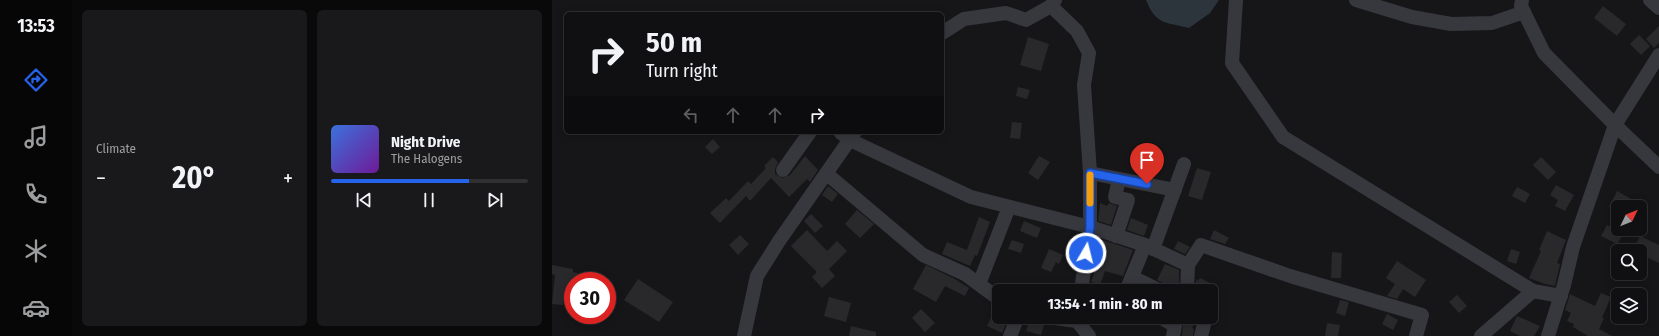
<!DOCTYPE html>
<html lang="en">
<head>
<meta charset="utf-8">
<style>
	:root { --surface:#101012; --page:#19191b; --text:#f1f3f6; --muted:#9c9d9f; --line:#303032; --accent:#2563eb }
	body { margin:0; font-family:"Fira Sans Condensed",sans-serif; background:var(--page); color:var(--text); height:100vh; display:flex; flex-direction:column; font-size:15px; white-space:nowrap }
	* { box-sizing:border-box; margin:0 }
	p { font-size:13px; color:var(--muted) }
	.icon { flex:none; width:22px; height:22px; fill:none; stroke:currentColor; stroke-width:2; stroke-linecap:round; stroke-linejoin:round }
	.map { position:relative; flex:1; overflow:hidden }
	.panel { display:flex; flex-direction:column; gap:10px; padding:10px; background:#09090a; width:480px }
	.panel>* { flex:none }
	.banner { position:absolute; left:12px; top:12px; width:380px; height:122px; border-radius:6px; box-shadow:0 2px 10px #0003,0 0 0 1px var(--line); background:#101012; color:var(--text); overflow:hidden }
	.needle { width:26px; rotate:47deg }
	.buttons { position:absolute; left:1059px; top:200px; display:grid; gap:8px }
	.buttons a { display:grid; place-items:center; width:36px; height:36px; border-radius:6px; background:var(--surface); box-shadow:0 2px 10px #0003,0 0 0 1px var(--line); font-size:20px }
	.speed { position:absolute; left:12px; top:272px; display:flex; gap:8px; font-size:20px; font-weight:700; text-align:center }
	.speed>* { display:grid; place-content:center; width:52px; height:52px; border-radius:50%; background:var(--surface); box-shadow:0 2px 10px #0003,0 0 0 1px var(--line); line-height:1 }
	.speed .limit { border:6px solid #d22; background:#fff; color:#111 }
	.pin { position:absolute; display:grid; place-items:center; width:34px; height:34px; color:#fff; margin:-41px -17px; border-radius:50% 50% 50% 0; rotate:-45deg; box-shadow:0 0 4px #0007 }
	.pin .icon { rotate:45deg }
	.me { position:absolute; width:44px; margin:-22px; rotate:8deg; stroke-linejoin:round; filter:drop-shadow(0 0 3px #0008) }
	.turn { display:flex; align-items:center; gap:14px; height:84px; padding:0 16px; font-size:18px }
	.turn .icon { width:52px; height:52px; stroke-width:2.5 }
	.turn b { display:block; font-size:28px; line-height:34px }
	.lanes { display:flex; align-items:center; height:38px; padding:0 16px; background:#0003; justify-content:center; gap:20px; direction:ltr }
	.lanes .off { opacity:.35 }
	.big { font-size:30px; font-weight:700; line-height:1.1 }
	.panel .tile { flex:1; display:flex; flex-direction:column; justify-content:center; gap:6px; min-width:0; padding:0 14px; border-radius:6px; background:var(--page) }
	.song { display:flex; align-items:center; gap:12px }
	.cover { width:48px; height:48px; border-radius:6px; background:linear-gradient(135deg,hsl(220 70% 55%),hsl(280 70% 35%)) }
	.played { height:4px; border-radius:2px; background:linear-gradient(90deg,var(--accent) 70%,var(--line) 70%) }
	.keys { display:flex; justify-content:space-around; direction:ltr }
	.heat { display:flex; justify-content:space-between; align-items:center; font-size:22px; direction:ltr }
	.panel .tiles { flex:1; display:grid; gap:10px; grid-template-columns:repeat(2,1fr) }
	.trip { position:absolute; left:440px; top:284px; width:226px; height:40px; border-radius:6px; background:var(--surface); box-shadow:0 2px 10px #0003,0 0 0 1px var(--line); font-weight:700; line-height:40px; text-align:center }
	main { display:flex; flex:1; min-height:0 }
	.tabs { display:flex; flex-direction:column; width:72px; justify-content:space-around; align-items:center; background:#060607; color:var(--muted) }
	.tabs .icon { width:28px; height:28px }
	.tabs .on { color:var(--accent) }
	.tabs b { font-size:18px; color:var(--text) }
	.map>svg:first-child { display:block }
	.water { fill:#2c353c }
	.building { fill:#29292c }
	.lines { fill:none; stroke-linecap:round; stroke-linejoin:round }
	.street { stroke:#37383d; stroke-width:14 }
	.route-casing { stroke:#184099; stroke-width:10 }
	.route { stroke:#2563eb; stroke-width:7 }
	.slow { stroke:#f59e0b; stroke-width:7 }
</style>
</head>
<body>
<main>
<nav class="tabs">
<b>13:53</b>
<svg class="icon on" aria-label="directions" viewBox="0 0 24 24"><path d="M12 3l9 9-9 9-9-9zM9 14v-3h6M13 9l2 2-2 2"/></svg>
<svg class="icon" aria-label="music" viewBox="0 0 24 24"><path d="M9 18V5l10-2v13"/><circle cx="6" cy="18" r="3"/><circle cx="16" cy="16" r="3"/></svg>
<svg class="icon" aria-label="phone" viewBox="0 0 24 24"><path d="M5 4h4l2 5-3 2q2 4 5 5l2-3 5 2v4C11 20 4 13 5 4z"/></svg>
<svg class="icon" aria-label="climate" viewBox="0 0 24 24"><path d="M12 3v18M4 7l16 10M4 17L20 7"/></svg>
<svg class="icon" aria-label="car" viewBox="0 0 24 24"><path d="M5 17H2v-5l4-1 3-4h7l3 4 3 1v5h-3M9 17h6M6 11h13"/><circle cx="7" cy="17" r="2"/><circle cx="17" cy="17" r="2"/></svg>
</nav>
<section class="panel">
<div class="tiles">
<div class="tile"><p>Climate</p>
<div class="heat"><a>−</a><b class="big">20°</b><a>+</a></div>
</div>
<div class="tile">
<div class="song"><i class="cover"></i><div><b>Night Drive</b><p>The Halogens</p></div></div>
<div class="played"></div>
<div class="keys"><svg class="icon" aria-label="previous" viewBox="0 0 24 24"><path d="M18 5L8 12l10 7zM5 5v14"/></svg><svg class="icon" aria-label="pause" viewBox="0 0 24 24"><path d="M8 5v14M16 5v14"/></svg><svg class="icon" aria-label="next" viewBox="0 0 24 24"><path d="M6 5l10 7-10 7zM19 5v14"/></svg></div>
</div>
</div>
</section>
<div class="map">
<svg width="1107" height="336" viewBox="0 0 1107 336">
	<rect width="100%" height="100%" fill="#161618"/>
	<path class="water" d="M594,0H667L658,13L637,28C613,22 604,25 594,0Z"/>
	<g class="building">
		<polygon points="1051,6 1074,24 1065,36 1042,18"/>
		<polygon points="1107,26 1107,43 1102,48 1094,39"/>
		<polygon points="1087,35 1098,46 1089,55 1078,44"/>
		<polygon points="476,37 497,44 489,71 468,65"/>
		<polygon points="466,87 478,90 475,99 464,96"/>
		<polygon points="460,122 470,123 468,139 458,138"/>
		<polygon points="161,139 168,147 160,154 153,147"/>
		<polygon points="253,156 266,170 258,182 255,179 237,197 219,178 198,201 194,196 168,223 158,213 174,198 177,201 196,181 199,184 214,168 212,166 221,157 226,162 223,169 223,174 231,178 238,175"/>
		<polygon points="487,156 498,162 486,180 476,173"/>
		<polygon points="989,157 1004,172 996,180 981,165"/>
		<polygon points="645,168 659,172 650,200 636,196"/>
		<polygon points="1004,185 1022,195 1013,211 1003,206 1006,200 998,195"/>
		<polygon points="276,186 286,194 280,202 270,195"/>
		<polygon points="965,187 978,194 973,203 960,196"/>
		<polygon points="1065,191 1081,200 1077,207 1057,207"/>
		<polygon points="548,203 555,206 557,203 565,206 559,225 546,221"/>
		<polygon points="305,210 322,224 308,238 293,224"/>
		<polygon points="259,214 271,226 263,233 252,221"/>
		<polygon points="1066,214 1066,229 1075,229 1065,244 1049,236 1055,225 1059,227"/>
		<polygon points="427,217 438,222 425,256 423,255 418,266 390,254 395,242 415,250"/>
		<polygon points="579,218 596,225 592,236 575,230"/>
		<polygon points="472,221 489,228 485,238 468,231"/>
		<polygon points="255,230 275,251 285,241 295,251 277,269 283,276 270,288 260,277 265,272 239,246"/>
		<polygon points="662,230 677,238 673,244 658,239"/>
		<polygon points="995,231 1014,240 1005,263 1008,264 1003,286 993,284 977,278 989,251 987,250"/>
		<polygon points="188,235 197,244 186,255 177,245"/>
		<polygon points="1088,236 1107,245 1107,263 1088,254 1088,251 1081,250"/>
		<polygon points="545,238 581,250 571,276 553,271 548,285 539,282 545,266 541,265"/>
		<polygon points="460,240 472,244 469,253 456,249"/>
		<polygon points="626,241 638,247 633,254 622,249"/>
		<polygon points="497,249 511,255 507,264 504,262 499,272 489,268"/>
		<polygon points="959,249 968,252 964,264 955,261"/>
		<polygon points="780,252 790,253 789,278 779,278"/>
		<polygon points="845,261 874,280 863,297 851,289 845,299 835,296 843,284 834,278"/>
		<polygon points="613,264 627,270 627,285 623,291 617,291 616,286 605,280"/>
		<polygon points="0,265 21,269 21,272 44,278 44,281 21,281 21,292 13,290 11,305 0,304 3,275 0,274"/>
		<polygon points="374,265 401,278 417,288 413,296 393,286 384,302 361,289"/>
		<polygon points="648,278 662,285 658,291 647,291 644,289 644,279 646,281"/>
		<polygon points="86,279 121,302 107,322 72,300"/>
		<polygon points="1049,293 1059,297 1050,318 1052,318 1047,329 1060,336 1036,336 1021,327 1022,324 1015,321 1019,313 1013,310 1018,294 1043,306"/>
		<polygon points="905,295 915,306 907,313 897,302"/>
		<polygon points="277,297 299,303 294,322 272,316"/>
		<polygon points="788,300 797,302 793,316 784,313"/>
		<polygon points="444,307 447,307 447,317 457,317 450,333 435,326"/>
		<polygon points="369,309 383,323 373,332 360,318"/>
		<polygon points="835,314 846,320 841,330 830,324"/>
		<polygon points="965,316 988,326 982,336 968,336 958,331"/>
		<polygon points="634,317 645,317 640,328 642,329 641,336 630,336 631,323"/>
		<polygon points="478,319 492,325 489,335 474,331"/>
		<polygon points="775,323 788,325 786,336 773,336"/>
		<polygon points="299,326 324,332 324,336 297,336"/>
	</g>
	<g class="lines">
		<g class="street">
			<polyline points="684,0 680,63 731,137 981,291"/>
			<polyline points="804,0 860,17 899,24 940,23 972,12"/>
			<polyline points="970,0 969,6 992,53 1063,125 1107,167"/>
			<polyline points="1098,0 1107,8"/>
			<polyline points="499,6 525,31 537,53 532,85 538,173 538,227 529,291"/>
			<polyline points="390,33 412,19 454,13 474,20 499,6 503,0"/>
			<polyline points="288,132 298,140 419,197 538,227 593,245 636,265 649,245 738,276 870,315 864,336"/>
			<polyline points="231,170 258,132"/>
			<polyline points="538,173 623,190"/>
			<polyline points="275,174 371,255 413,274 447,299"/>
			<polyline points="564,236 576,200 563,197 567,179"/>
			<polyline points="601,249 632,164"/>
			<polyline points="580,277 609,291"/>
			<polyline points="427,284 457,207"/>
			<polyline points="574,291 593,245"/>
			<polyline points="635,291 636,265"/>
			<polyline points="495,317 525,321"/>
			<polyline points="526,317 525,321 537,336"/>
			<polyline points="608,317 623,326 621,336"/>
			<polyline points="192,336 205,276 227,241 303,132"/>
			<polyline points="458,336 466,317"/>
			<polyline points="649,336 654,317"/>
			<polyline points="929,336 981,291 1009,296"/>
			<polyline points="996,336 1012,285 1021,247 1063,125 1107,55"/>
		</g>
	</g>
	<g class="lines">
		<defs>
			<polyline id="route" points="534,253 538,227 538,173 595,184"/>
		</defs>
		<use href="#route" class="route-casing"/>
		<use href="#route" class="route"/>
		<polyline class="slow" points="538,175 538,203"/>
	</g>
</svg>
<div class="buttons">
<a><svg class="needle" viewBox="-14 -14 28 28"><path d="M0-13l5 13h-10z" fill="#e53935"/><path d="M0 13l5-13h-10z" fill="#9c9d9f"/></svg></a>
<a><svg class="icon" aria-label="search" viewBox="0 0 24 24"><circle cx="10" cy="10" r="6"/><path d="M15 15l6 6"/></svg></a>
<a><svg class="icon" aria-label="layers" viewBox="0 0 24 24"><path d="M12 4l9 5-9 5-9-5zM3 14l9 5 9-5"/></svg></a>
</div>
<div class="speed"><div class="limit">30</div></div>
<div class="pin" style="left:595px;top:184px;background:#d93025"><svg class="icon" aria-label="arrive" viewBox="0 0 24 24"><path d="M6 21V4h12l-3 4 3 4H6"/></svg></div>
<svg class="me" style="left:534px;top:253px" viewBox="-20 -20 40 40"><circle r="17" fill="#2563eb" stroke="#fff" stroke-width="3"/><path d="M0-11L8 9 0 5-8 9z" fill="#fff"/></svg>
<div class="trip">13:54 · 1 min · 80 m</div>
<div class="banner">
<div class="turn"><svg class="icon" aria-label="right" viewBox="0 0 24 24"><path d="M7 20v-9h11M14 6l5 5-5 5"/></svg><div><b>50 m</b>Turn right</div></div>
<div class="lanes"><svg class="icon off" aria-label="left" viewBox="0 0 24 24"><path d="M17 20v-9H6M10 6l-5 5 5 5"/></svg><svg class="icon off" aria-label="ahead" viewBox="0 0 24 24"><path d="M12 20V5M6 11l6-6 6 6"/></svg><svg class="icon off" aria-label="ahead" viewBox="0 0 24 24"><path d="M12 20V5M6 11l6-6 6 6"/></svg><svg class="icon" aria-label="right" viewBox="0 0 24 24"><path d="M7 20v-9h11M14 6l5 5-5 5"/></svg></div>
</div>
</div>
</main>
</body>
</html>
